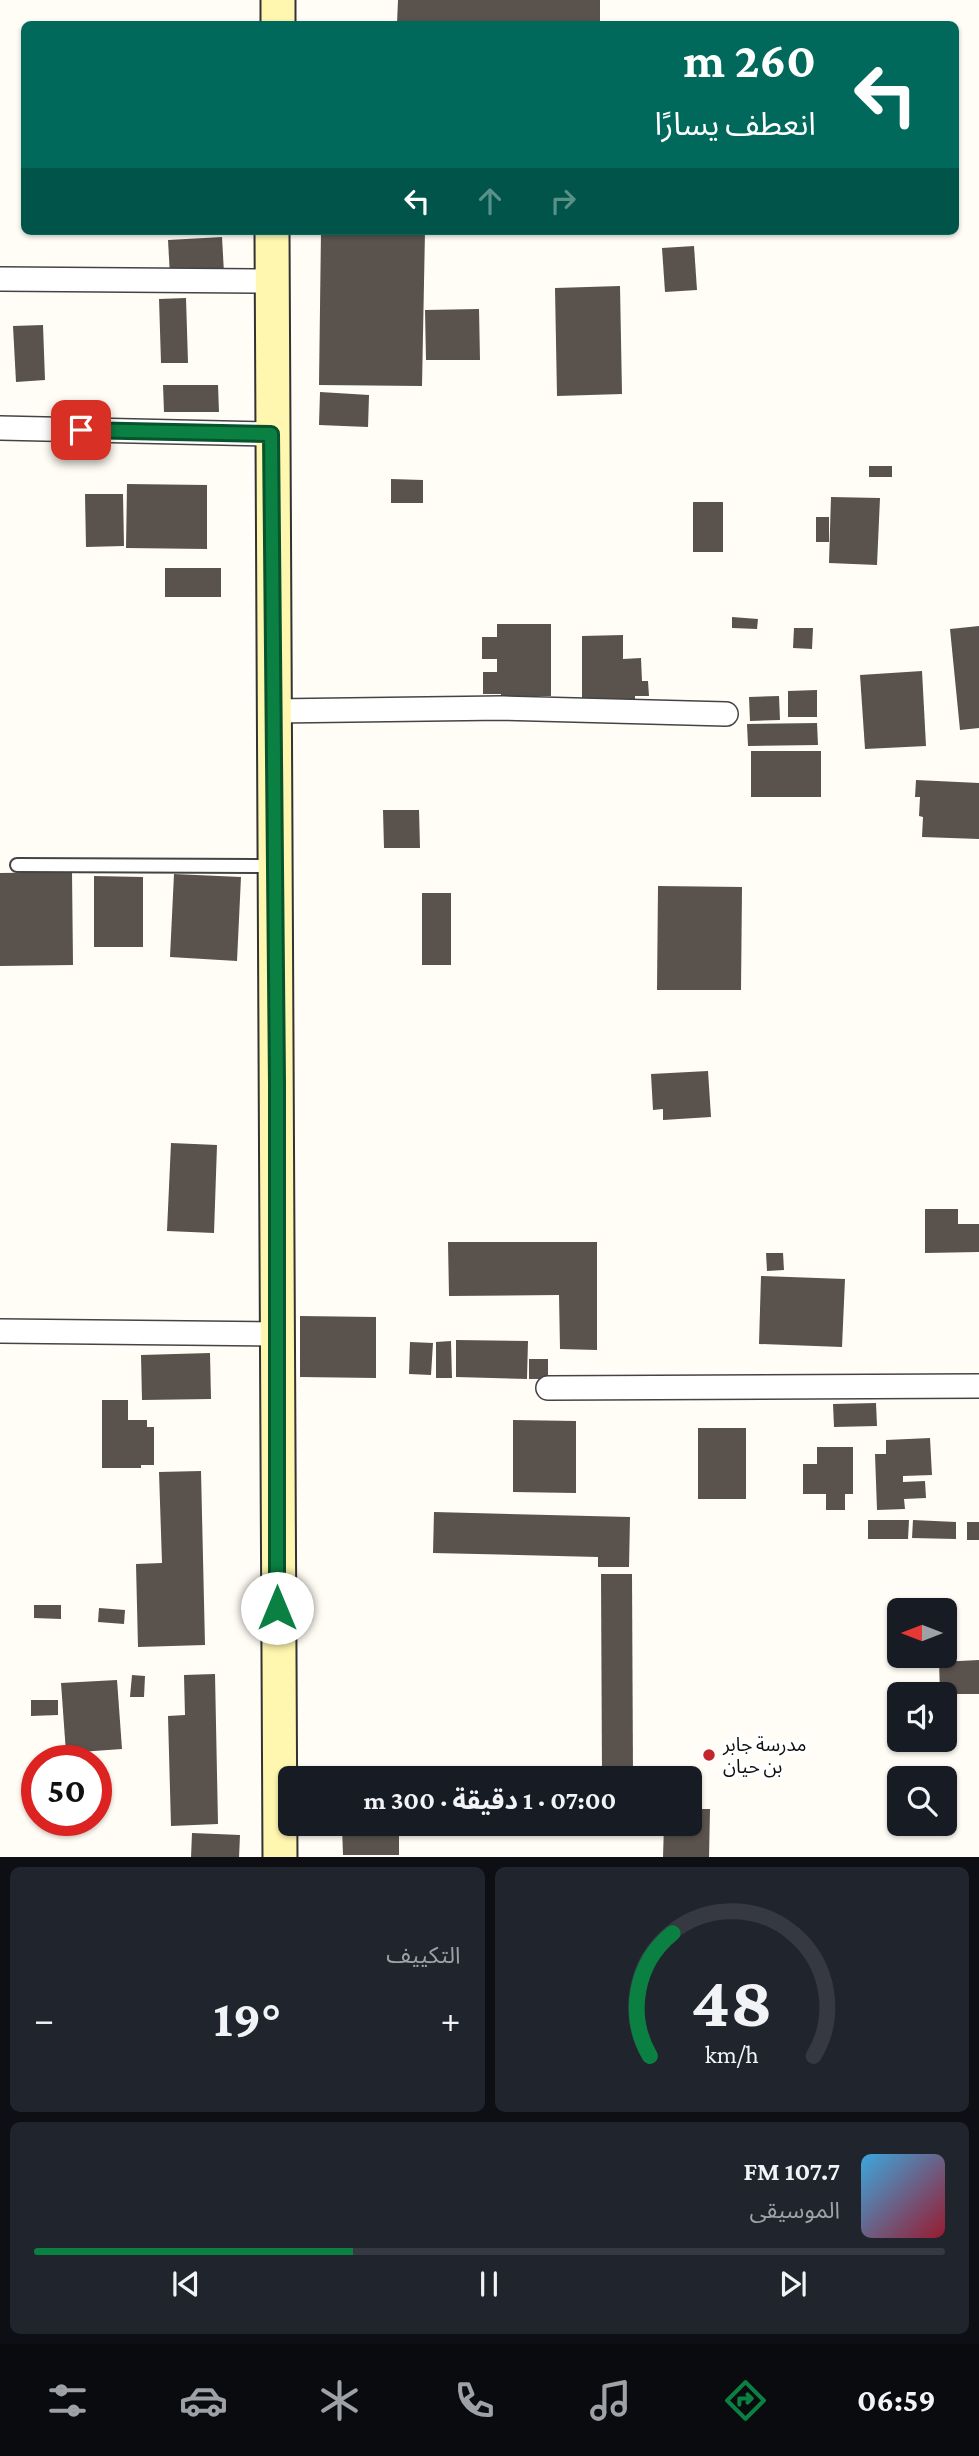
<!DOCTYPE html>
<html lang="ar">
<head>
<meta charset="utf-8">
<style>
	:root { --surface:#171b24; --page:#20242c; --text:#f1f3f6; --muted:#9ea1a6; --line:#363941; --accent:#0b8043 }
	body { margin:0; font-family:"Crimson Pro","Noto Sans Arabic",serif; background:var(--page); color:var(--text); direction:rtl; height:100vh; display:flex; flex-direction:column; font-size:26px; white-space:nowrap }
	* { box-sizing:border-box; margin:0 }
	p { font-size:23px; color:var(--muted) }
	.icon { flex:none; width:38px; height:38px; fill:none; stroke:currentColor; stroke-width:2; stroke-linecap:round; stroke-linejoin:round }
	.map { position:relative; height:1857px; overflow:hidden; direction:ltr }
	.drawer { display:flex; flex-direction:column; gap:10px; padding:10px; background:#0d0f14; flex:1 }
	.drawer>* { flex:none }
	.banner { position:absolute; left:21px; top:21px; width:938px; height:214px; border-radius:10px; box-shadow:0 2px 5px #0004; direction:rtl; background:#00695c; color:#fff; overflow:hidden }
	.needle { width:46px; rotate:270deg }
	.controls { position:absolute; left:887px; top:1598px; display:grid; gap:14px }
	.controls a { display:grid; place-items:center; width:70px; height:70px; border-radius:10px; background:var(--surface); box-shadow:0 2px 5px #0004; font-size:35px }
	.speed { position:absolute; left:21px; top:1745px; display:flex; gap:14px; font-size:35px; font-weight:700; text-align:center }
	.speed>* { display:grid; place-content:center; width:91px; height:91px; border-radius:50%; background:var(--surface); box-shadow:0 2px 5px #0004; line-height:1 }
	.speed .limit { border:10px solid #d22; background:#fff; color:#111 }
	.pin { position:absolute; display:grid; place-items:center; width:60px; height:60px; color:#fff; margin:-30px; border-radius:14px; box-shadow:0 4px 10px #0006 }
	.me { position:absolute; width:77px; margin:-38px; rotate:0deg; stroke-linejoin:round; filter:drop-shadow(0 0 5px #0008) }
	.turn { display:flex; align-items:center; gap:24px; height:147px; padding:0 28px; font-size:32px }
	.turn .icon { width:91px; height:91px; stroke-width:2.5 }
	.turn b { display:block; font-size:49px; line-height:60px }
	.lanes { display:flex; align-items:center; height:66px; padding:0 28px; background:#0003; justify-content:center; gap:35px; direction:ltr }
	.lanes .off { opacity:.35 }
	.big { font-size:52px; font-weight:700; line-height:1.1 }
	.drawer .card { flex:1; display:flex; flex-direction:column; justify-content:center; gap:10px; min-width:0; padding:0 24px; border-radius:10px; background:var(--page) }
	.drawer .dial { align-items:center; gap:0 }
	.dial svg { height:182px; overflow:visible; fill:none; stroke:var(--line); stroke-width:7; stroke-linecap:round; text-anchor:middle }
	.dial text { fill:var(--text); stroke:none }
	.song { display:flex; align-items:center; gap:21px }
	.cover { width:84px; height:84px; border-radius:10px; background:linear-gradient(135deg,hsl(200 70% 55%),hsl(350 70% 35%)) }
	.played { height:7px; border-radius:4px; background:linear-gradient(90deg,var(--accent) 35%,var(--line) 35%) }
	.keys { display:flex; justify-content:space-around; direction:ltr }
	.heat { display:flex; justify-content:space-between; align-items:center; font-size:38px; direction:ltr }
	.drawer .tiles { flex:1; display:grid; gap:10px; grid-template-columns:1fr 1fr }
	.card:last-child { grid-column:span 2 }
	.trip { position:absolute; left:278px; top:1766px; width:424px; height:70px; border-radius:10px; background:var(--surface); box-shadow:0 2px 5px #0004; font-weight:700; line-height:70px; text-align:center; direction:rtl }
	.tab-bar { display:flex; height:112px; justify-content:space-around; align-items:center; background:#090b0e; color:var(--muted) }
	.tab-bar .icon { width:49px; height:49px }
	.tab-bar .on { color:var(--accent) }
	.tab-bar b { font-size:32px; color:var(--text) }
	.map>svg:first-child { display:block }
	.building { fill:#5a524d }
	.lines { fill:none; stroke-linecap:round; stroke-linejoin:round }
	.service-casing { stroke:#444; stroke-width:16 }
	.minor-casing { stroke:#444; stroke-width:26 }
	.secondary-casing { stroke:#333; stroke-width:37 }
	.service { stroke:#fff; stroke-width:12 }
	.minor { stroke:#fff; stroke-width:23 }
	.secondary { stroke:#fff6b0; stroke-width:33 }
	.route-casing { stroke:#07532c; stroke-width:18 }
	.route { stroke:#0b8043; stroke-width:12 }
	.poi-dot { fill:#c4262e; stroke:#fff; stroke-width:2.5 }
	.labels { text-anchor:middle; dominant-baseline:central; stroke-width:7; stroke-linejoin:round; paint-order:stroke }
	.poi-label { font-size:19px; fill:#111; stroke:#fff; text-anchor:start }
</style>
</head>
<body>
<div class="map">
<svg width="979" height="1858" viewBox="0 0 979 1858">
	<rect width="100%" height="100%" fill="#fffdf5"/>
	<g class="building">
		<polygon points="398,0 600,0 600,24 397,24"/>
		<polygon points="321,231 425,231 422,386 319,385"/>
		<polygon points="222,237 224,273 170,276 168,240"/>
		<polygon points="694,246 697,290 665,292 662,248"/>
		<polygon points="620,286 622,394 557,396 555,288"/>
		<polygon points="186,298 188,363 161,363 159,299"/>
		<polygon points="479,309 480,360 426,360 425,310"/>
		<polygon points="43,325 45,380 16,382 13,326"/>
		<polygon points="163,385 218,385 219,412 164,412"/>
		<polygon points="320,392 369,395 368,427 319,425"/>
		<rect x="869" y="466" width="23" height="11"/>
		<polygon points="391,479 423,480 423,503 391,503"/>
		<polygon points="127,484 207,485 207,549 126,548"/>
		<polygon points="85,494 123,494 124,546 86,547"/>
		<polygon points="831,497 880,498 877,565 829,563"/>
		<rect x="693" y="502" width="30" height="50"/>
		<rect x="816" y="517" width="13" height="25"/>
		<rect x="165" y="568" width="56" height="29"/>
		<polygon points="732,617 758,619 757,629 732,628"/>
		<polygon points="497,624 551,624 551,696 532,696 532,702 501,702 501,694 483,694 483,672 497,672 497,659 482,659 482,637 497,637"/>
		<polygon points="979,626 979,728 960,730 950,629"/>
		<polygon points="794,628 813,628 812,649 793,648"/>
		<polygon points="623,635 623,659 641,658 642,681 648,681 649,696 635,696 635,701 603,702 603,698 582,698 582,636"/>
		<polygon points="922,671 926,746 865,749 860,675"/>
		<polygon points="817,690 817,717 788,717 788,691"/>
		<polygon points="779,696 780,720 750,721 749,697"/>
		<polygon points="817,723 818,745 748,746 747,724"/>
		<rect x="751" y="751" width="70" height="46"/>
		<polygon points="916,780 979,783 979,839 922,837 923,817 919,816 920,797 915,797"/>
		<polygon points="383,810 419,810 420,848 384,848"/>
		<polygon points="72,872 73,965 0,966 0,873"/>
		<polygon points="174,874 241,877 237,961 170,957"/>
		<polygon points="94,876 143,877 143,947 94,947"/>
		<polygon points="658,886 742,887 741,990 657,990"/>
		<rect x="422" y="893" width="29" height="72"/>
		<polygon points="708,1071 711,1117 663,1120 663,1109 653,1110 651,1074"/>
		<polygon points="171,1143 217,1145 214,1233 167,1231"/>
		<polygon points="925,1209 958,1209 958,1224 979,1224 979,1252 925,1253"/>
		<polygon points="448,1242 597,1242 597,1350 560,1349 559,1295 449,1296"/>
		<polygon points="766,1253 783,1253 784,1270 767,1271"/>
		<polygon points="761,1276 845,1279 842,1347 759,1344"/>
		<polygon points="300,1316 376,1317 376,1378 300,1377"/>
		<polygon points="456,1340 528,1341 527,1379 456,1377"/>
		<polygon points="451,1341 452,1378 436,1378 436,1342"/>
		<polygon points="410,1342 433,1343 431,1375 409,1374"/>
		<polygon points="210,1353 211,1399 142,1400 141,1355"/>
		<rect x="529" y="1359" width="19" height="20"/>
		<polygon points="102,1400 128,1400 128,1420 147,1420 147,1427 154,1427 154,1465 141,1465 141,1468 102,1468"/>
		<polygon points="876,1403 877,1426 834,1427 833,1404"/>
		<polygon points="513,1420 576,1421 576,1493 513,1492"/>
		<rect x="698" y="1428" width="48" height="71"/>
		<polygon points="930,1438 932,1475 903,1476 903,1482 925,1481 926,1498 904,1499 905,1509 877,1510 875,1454 886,1454 886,1440"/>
		<polygon points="817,1447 853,1447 853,1494 845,1494 845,1510 826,1510 826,1494 803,1494 803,1464 817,1464"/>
		<polygon points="201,1471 205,1645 138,1647 136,1564 162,1563 159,1472"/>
		<polygon points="434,1512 630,1517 629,1567 598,1567 598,1557 433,1553"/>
		<polygon points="868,1520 909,1520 908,1539 868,1539"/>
		<polygon points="913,1520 956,1522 956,1539 912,1538"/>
		<rect x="967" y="1522" width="12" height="18"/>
		<polygon points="601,1574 632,1574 633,1778 602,1778"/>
		<polygon points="34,1605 61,1605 61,1619 34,1618"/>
		<polygon points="99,1608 125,1610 124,1624 98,1622"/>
		<polygon points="979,1660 979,1694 940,1694 939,1662"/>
		<polygon points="215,1674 218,1824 171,1826 168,1716 185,1715 184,1675"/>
		<polygon points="132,1675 145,1676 144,1697 130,1697"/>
		<polygon points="117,1680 122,1749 66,1753 61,1683"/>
		<polygon points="31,1700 58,1700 58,1715 31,1716"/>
		<polygon points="690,1809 710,1809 709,1858 663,1858 664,1824 690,1824"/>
		<polygon points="399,1825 399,1855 343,1855 342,1827"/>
		<polygon points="192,1833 240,1835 239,1858 191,1858"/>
	</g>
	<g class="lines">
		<defs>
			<polyline id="service" points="17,865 275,866"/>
			<g id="minor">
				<polyline points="0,279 270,281"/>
				<polyline points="0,428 271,434"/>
				<polyline points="274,711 503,708 726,714"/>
				<polyline points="0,1331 276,1334"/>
				<polyline points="548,1388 979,1386"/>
			</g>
			<g id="secondary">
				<polyline points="278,24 278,0"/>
				<polyline points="272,231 280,1858"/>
			</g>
		</defs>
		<use href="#service" class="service-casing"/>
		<use href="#minor" class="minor-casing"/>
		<use href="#secondary" class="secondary-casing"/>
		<use href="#service" class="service"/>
		<use href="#minor" class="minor"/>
		<use href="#secondary" class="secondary"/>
	</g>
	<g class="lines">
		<defs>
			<polyline id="route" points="81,430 271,434 277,1083 277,1608"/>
		</defs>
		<use href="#route" class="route-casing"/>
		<use href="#route" class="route"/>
	</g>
	<circle class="poi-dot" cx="709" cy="1755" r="7"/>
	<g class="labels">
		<g class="poi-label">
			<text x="723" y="1744">مدرسة جابر<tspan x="723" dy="22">بن حيان</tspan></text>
		</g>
	</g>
</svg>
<div class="controls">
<a><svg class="needle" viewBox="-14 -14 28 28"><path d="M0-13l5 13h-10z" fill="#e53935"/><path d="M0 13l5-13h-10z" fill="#9ea1a6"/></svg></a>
<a><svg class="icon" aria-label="sound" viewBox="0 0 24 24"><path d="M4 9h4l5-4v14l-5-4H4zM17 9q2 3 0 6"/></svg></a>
<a><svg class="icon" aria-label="search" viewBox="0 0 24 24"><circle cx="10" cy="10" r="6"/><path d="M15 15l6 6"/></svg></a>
</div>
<div class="speed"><div class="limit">50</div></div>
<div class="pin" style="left:81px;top:430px;background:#d93025"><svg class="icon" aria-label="arrive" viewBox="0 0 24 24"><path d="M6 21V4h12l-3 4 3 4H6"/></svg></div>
<svg class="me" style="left:277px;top:1608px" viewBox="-20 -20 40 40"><circle r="19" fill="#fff"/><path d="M0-13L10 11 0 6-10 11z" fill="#0b8043"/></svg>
<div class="trip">07:00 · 1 دقيقة · 300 m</div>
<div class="banner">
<div class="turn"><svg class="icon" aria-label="left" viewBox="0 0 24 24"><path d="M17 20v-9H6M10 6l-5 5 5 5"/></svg><div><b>260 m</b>انعطف يسارًا</div></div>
<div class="lanes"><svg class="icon" aria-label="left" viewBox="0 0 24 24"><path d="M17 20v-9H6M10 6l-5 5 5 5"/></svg><svg class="icon off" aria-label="ahead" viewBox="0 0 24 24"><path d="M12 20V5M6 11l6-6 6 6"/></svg><svg class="icon off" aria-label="right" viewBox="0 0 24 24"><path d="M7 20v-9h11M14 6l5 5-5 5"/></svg></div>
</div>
</div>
<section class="drawer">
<div class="tiles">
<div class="card dial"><svg viewBox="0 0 100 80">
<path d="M14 69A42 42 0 1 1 86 69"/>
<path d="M14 69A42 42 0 0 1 24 15" stroke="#0b8043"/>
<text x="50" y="56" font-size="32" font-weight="700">48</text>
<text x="50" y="72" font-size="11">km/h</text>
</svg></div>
<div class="card"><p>التكييف</p>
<div class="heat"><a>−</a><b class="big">19°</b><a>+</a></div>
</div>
<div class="card">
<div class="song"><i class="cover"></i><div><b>107.7 FM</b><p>الموسيقى</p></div></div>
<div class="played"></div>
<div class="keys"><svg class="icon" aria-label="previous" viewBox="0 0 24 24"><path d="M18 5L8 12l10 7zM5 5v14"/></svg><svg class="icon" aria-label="pause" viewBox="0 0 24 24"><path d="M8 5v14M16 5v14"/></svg><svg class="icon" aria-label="next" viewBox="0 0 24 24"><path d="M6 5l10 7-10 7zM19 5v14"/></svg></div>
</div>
</div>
</section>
<nav class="tab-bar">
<b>06:59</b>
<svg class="icon on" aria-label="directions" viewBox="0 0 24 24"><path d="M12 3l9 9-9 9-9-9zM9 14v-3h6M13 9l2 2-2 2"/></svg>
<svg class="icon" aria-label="music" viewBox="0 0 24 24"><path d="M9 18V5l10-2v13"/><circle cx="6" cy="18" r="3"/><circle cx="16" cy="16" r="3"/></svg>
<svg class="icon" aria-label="phone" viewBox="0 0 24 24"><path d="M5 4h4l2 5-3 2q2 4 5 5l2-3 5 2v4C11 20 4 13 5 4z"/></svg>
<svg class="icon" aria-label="climate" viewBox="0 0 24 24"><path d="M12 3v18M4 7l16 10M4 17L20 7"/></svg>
<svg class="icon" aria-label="car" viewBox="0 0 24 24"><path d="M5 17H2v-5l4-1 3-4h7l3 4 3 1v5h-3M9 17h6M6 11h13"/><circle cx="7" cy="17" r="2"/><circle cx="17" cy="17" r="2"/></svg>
<svg class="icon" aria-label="filters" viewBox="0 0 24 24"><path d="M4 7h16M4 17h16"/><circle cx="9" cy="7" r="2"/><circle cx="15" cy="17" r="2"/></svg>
</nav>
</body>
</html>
